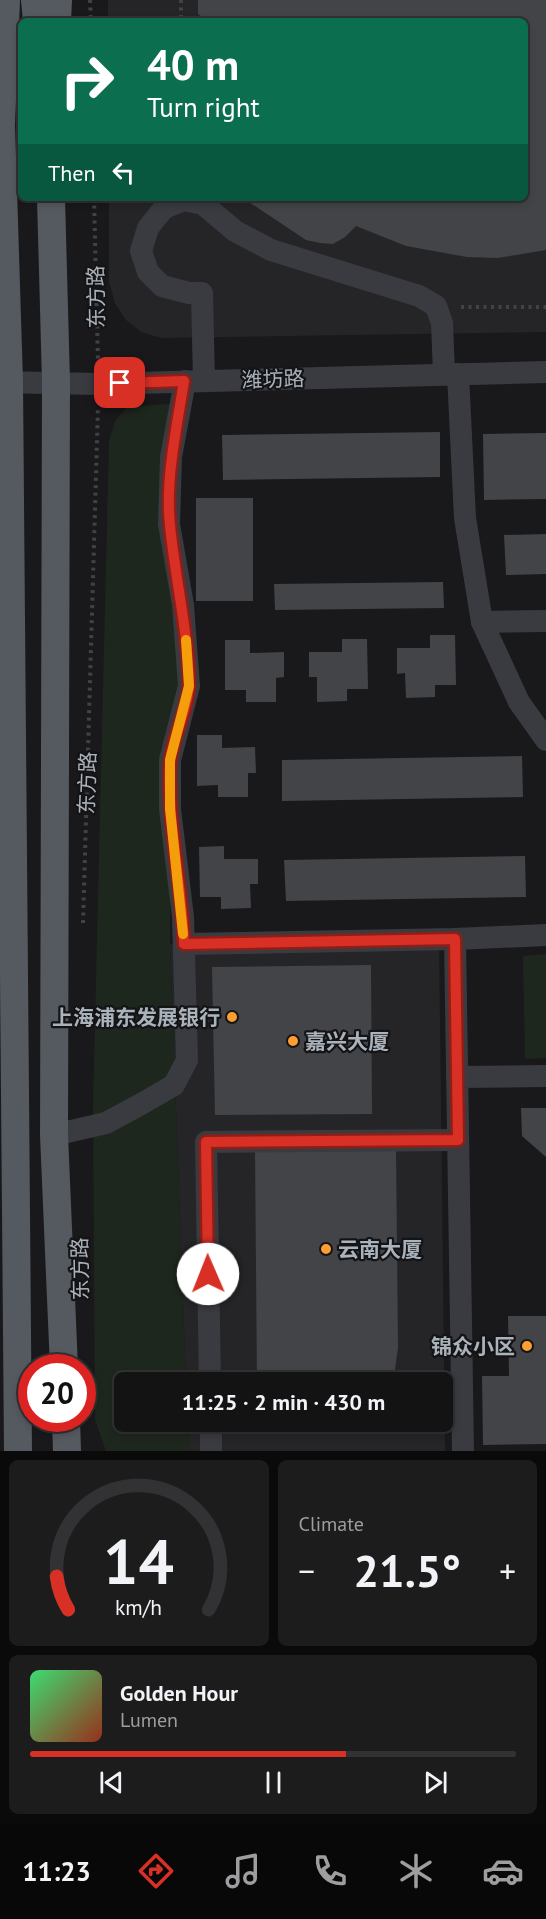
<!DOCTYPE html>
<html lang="en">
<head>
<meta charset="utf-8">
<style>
	:root { --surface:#131314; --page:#1c1c1d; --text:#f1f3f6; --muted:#9d9ea0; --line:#323234; --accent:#d93025 }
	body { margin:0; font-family:"PT Sans","Noto Sans SC",sans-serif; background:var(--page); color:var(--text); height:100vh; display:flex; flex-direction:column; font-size:22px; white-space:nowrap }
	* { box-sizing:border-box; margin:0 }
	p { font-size:20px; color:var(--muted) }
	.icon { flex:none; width:33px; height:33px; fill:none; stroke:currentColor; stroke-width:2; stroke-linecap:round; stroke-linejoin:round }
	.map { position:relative; height:1451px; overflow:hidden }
	.details { display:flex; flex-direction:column; gap:9px; padding:9px; background:#0a0a0b; flex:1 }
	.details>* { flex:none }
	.guide { position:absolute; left:18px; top:18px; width:510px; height:183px; border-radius:9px; box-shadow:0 3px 9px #0003,0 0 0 2px var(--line); background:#0b6e4f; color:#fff; overflow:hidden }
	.speed { position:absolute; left:18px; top:1354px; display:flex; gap:12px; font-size:30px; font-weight:700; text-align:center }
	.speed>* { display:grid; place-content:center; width:78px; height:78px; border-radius:50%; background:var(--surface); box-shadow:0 3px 9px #0003,0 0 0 2px var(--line); line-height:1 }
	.speed .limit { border:9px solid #d22; background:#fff; color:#111 }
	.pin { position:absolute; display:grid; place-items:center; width:51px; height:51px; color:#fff; margin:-26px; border-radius:12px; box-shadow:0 3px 9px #0006 }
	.me { position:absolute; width:66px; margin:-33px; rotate:359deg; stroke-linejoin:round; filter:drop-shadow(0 0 4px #0008) }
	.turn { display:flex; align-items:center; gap:21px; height:126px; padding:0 30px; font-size:27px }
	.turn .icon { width:78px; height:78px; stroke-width:2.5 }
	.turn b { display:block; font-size:42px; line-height:51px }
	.then { display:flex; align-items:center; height:57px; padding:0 30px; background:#0003; gap:12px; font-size:22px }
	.big { font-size:45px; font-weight:700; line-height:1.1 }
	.details .card { flex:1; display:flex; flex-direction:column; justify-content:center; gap:9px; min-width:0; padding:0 21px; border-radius:9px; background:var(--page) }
	.details .dial { align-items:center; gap:0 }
	.dial svg { height:156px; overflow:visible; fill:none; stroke:var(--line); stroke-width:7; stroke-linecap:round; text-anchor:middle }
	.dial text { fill:var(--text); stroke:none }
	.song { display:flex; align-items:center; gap:18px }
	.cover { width:72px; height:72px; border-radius:9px; background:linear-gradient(135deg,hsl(140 70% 55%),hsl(10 70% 35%)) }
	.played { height:6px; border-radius:3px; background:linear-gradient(90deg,var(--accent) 65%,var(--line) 65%) }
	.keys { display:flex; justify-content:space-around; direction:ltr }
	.heat { display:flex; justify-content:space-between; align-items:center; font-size:33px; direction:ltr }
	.details .tiles { flex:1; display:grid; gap:9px; grid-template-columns:1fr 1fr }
	.card:last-child { grid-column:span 2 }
	.trip { position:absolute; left:114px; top:1372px; width:339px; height:60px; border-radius:9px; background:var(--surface); box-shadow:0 3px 9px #0003,0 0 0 2px var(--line); font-weight:700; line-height:60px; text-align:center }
	.tabs { display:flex; height:96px; justify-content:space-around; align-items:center; background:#080808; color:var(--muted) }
	.tabs .icon { width:42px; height:42px }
	.tabs .active { color:var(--accent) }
	.tabs b { font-size:27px; color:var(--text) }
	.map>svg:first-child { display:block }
	.built { fill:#252528 }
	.green { fill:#1e271e }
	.building { fill:#434448 }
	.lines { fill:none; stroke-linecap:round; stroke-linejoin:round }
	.path { stroke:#3f4348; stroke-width:4; stroke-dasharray:3 4.5; stroke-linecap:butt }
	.minor { stroke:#3a3b40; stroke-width:22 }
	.major { stroke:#555960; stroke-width:28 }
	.route-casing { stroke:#8d1f18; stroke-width:15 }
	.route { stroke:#d93025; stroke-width:10 }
	.slow { stroke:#f59e0b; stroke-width:10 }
	.poi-dot { fill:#fc9f30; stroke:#141416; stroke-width:2 }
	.labels { text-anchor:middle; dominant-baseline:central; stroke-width:4.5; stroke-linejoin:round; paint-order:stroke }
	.street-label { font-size:21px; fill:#aab2bb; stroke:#141416 }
	.poi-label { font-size:21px; font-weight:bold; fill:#aab2bb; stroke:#141416; text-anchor:end }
</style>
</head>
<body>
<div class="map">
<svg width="546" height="1451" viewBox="0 0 546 1451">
	<rect width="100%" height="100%" fill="#19191b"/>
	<g class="built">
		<polygon points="108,0 546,0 546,332 161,338 141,332 126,320 115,303 109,282 109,198 525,198 525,21 108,21"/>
		<polygon points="439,939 445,1451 189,1451 188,1422 442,1422 442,1383 186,1383 170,944"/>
	</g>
	<g class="green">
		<polygon points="181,403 171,457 189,686 170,760 170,944 186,1383 124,1383 124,1422 188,1422 189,1451 106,1451 95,1420 93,1106 109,441 115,421 128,407"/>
		<polygon points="546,954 546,1058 525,1059 523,956"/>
	</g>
	<g class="building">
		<polygon points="198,0 546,0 546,250 498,258 467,257 406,246 356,226 345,237 333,244 320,243 306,240 243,198 525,198 525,21 208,21 198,14"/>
		<polygon points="440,432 440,477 223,480 222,435"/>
		<polygon points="546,433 546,499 484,500 483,434"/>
		<rect x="196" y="498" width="57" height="103"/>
		<polygon points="546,534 546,574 506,575 504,535"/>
		<polygon points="443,582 444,608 275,610 274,584"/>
		<polygon points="430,635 455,635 456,685 435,685 435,697 406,698 405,673 397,674 397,648 430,648"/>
		<polygon points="342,639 367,639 368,689 347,689 347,701 317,702 317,677 309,677 309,652 342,652"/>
		<polygon points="225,640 250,640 250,653 284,652 284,677 276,678 276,702 246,702 246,690 225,690"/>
		<polygon points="197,735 222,735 222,748 255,747 256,773 248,773 248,797 218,797 218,785 197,786"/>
		<polygon points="522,756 523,797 282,801 282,760"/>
		<polygon points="224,846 224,859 258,859 258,884 250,884 251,908 221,909 221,897 200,897 199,847"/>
		<polygon points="525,856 526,897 286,901 284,860"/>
		<polygon points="371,965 372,1114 215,1115 212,967"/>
		<polygon points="521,1108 546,1108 546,1157 522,1136"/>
		<polygon points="396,1149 398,1348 393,1383 257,1383 255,1150"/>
		<polygon points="508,1316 546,1316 546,1444 483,1445 482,1376 509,1376"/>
		<polygon points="258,1422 363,1422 363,1423 328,1433 258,1434"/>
	</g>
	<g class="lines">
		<g class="path">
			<polyline points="90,0 91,21"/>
			<polyline points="181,0 181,21"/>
			<polyline points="94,198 98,363"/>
			<polyline points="461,307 546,307"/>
			<polyline points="83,923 98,406"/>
		</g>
		<g class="minor">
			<polyline points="458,374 465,518 482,622 519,702 546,740"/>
			<polyline points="204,381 202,293 189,293 162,286 148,272 141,251 148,228 164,208 184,200 203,204 235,231 271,250 419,296 436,306 442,323 444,374"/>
			<polyline points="0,382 98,384 546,372"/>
			<polyline points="482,622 546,621"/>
			<polyline points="455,939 463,1451"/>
			<polyline points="184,944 455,939 546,935"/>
			<polyline points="457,1077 546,1076"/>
			<polyline points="54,1135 106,1123 143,1103 174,1085 187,1060 183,917 170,809 170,760 189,686 183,605 169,524 171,457 185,381"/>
			<polyline points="210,1383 206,1142 458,1140"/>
			<polyline points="211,1422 211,1451"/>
		</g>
		<g class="major">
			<polyline points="6,0 1,125 9,382 18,1451"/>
			<polyline points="35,0 37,21"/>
			<polyline points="57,21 58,0"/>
			<polyline points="51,198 56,382 54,1135 64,1368"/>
			<polyline points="66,1419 67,1451"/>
		</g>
	</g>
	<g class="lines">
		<defs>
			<path id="route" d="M120,383L184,381C177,426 165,480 170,525C175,578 188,630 189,683C189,707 172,738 170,763C167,823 182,883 184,944L455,939L458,1140L206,1142L208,1274"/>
		</defs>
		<use href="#route" class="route-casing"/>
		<use href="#route" class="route"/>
		<polyline class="slow" points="183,934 170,809 170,760 189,686 186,640"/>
	</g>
	<g class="poi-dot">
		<circle cx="232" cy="1017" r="6"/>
		<circle cx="293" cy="1041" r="6"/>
		<circle cx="326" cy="1249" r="6"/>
		<circle cx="527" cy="1346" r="6"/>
	</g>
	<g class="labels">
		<g class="street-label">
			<text transform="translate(96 297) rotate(-91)">东方路</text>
			<text transform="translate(273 379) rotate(-2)">潍坊路</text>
			<text transform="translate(87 783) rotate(-88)">东方路</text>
			<text transform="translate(80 1269) rotate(-91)">东方路</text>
		</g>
		<g class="poi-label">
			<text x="220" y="1017">上海浦东发展银行</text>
			<text x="305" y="1041" text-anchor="start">嘉兴大厦</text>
			<text x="338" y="1249" text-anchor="start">云南大厦</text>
			<text x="515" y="1346">锦众小区</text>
		</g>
	</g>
</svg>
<div class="speed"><div class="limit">20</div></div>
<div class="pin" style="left:120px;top:383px;background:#d93025"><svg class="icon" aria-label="arrive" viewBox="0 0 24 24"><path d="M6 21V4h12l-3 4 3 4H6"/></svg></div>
<svg class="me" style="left:208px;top:1274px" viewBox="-20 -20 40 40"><circle r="19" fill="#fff"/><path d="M0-13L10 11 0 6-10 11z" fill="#d93025"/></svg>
<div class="trip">11:25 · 2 min · 430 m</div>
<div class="guide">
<div class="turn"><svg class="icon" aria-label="right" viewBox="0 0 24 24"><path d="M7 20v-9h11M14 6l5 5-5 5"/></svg><div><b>40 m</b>Turn right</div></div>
<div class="then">Then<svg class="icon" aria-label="left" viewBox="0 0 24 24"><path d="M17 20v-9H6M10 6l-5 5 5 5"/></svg></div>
</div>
</div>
<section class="details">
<div class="tiles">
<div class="card dial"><svg viewBox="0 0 100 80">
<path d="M14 69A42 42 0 1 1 86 69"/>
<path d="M14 69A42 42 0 0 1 8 52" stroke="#d93025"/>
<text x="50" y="56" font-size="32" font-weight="700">14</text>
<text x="50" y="72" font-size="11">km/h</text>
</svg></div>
<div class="card"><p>Climate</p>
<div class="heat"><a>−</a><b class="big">21.5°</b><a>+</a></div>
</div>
<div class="card">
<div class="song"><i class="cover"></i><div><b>Golden Hour</b><p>Lumen</p></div></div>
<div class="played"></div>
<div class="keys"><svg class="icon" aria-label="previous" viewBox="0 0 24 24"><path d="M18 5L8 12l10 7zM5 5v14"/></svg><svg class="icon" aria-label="pause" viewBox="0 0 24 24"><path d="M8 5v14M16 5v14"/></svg><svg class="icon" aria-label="next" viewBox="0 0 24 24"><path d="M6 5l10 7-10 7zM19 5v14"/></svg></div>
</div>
</div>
</section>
<nav class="tabs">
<b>11:23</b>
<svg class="icon active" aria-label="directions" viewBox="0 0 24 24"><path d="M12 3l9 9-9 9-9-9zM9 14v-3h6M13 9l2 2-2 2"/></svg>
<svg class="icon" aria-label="music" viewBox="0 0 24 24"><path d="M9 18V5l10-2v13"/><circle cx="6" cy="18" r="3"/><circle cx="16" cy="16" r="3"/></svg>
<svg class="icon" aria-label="phone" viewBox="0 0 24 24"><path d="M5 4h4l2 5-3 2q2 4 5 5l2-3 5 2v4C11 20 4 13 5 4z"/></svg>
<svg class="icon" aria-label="climate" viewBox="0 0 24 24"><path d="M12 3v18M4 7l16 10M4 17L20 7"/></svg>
<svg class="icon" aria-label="car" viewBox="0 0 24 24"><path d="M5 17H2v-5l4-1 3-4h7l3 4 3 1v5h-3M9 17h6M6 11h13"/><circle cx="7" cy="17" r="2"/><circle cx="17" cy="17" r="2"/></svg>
</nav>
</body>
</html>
